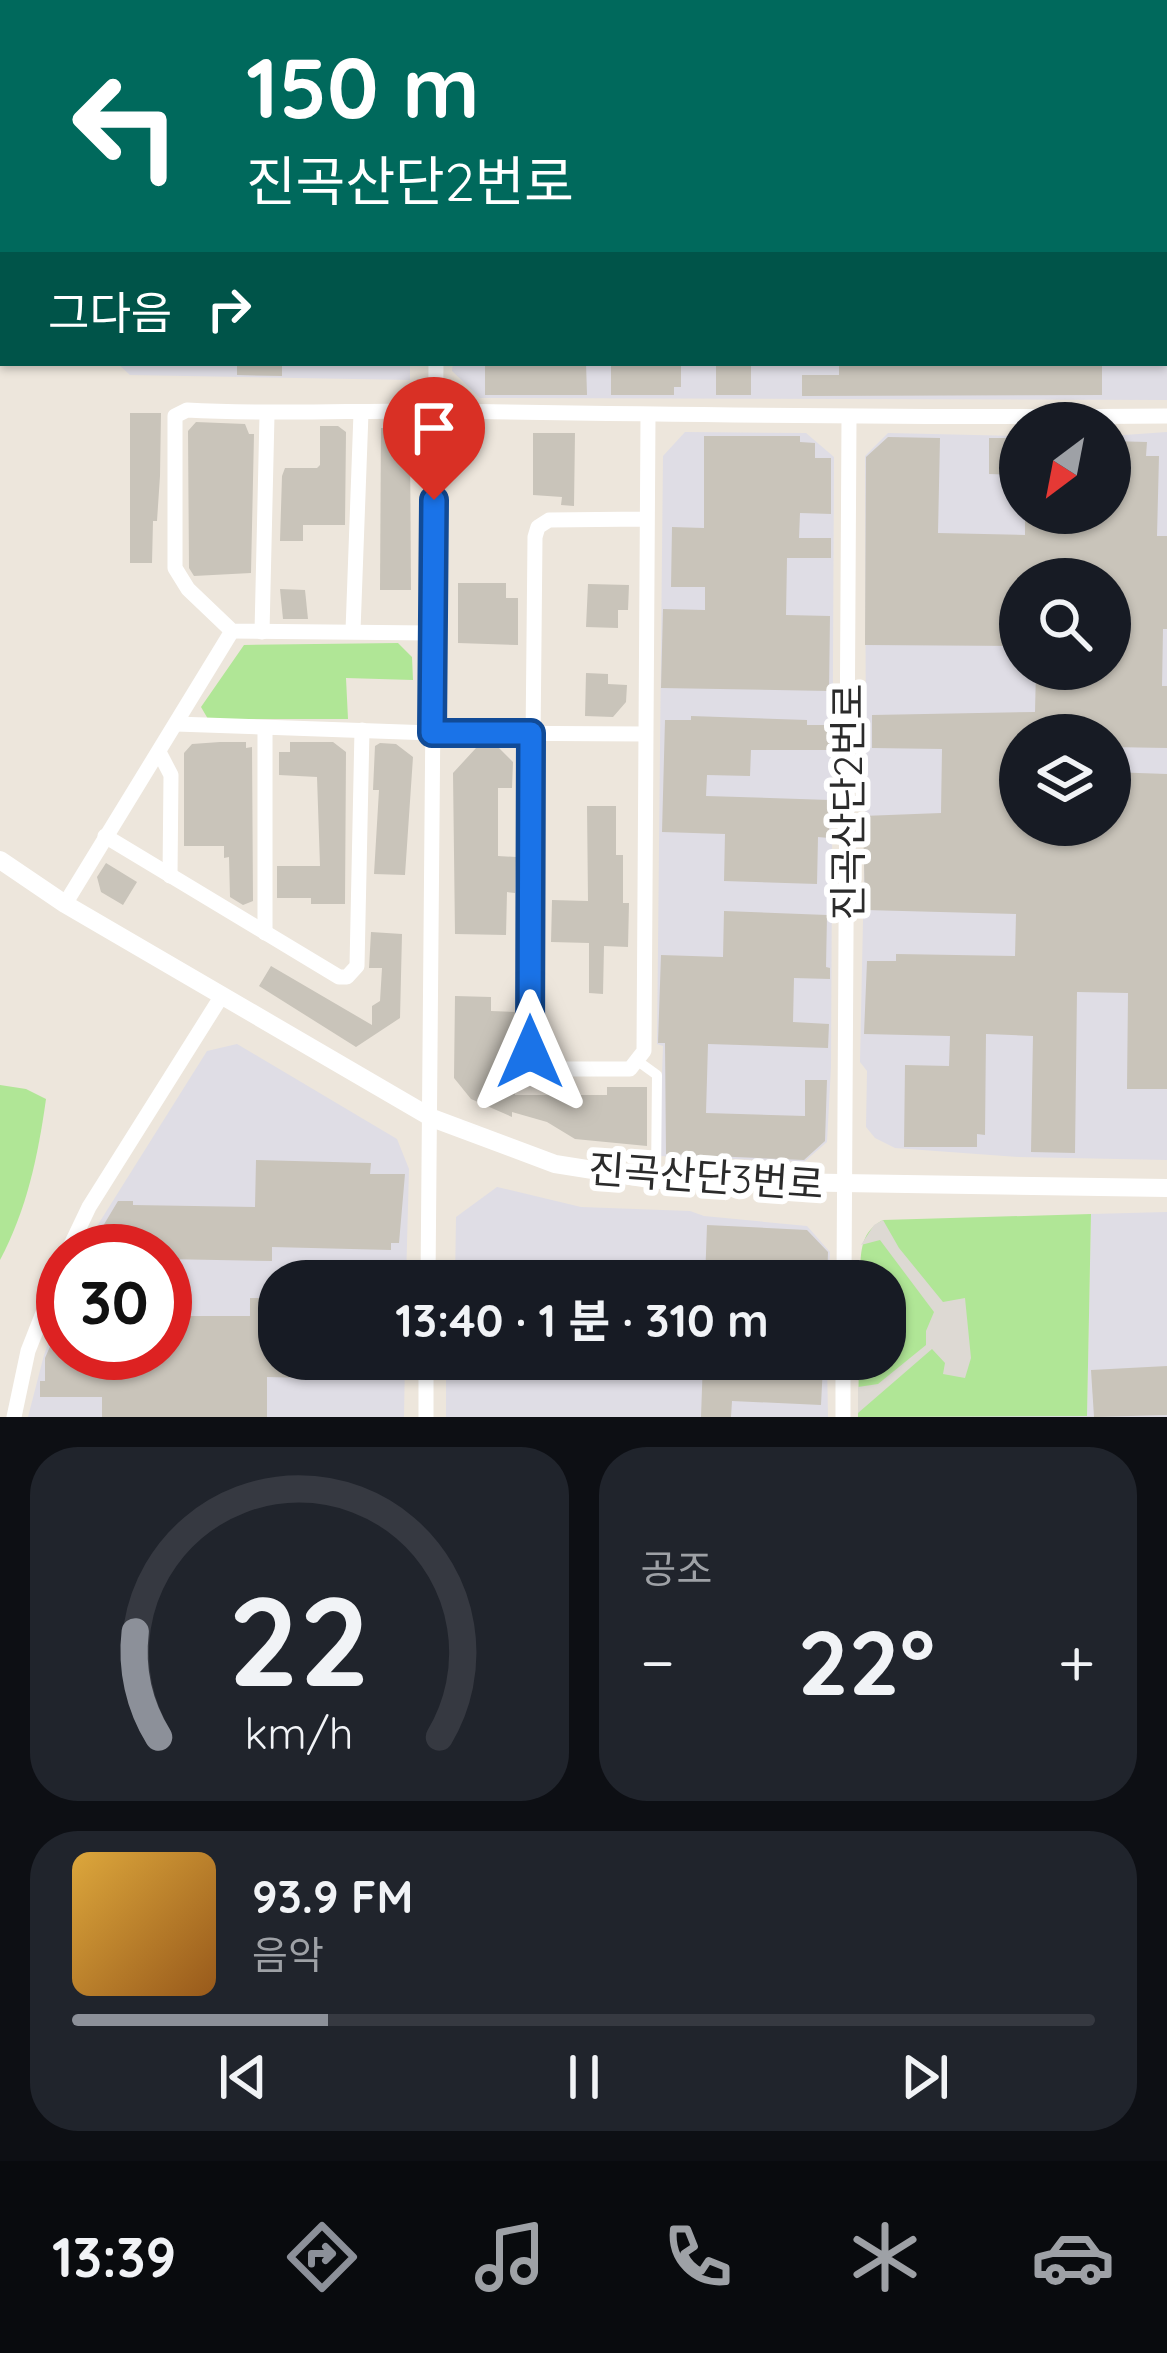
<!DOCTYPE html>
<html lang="ko">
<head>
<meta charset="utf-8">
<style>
	:root { --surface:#171b24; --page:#20242c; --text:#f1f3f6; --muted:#9ea1a6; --line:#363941; --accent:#8c9099 }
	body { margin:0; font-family:Quicksand,"Noto Sans KR",sans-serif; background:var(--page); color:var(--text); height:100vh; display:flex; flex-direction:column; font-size:45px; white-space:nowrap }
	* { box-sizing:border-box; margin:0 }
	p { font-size:39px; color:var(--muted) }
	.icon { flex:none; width:66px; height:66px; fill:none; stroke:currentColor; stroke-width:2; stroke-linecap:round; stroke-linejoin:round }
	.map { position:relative; height:1417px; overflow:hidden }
	.sheet { display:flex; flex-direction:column; gap:30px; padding:30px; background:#0d0f14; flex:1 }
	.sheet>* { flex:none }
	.hud { position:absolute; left:0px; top:0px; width:1167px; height:366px; box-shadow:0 3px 9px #0004; background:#00695c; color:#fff; overflow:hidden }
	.needle { width:78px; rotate:212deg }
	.fabs { position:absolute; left:999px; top:402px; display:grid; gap:24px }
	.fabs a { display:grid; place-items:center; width:132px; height:132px; border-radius:50%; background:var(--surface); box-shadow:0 3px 9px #0004; font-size:60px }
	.speed { position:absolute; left:36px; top:1224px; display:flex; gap:24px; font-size:60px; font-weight:700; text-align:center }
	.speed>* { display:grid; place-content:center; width:156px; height:156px; border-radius:50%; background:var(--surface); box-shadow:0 3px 9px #0004; line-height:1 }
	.speed .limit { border:18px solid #d22; background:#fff; color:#111 }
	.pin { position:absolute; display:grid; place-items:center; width:102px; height:102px; color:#fff; margin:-123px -51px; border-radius:50% 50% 50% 0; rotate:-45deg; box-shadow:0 0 12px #0007 }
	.pin .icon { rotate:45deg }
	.me { position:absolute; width:132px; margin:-66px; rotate:0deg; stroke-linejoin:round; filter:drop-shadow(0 0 9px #0008) }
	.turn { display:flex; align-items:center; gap:42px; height:252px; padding:0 48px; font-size:54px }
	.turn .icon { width:156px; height:156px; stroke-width:2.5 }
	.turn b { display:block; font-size:84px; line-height:102px }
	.then { display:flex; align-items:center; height:114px; padding:0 48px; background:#0003; gap:24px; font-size:45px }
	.big { font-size:90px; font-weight:700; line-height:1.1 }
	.sheet .tile { flex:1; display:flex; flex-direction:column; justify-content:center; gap:18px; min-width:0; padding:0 42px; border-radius:48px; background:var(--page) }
	.sheet .dial { align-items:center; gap:0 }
	.dial svg { height:312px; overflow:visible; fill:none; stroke:var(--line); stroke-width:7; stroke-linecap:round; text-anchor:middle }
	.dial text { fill:var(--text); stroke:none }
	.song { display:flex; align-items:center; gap:36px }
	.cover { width:144px; height:144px; border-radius:18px; background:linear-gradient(135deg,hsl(40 70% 55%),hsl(30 70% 35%)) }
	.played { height:12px; border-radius:6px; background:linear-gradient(90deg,var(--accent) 25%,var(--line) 25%) }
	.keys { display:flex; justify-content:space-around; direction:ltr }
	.heat { display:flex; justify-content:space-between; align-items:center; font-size:66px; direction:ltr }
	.sheet .tiles { flex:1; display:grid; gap:30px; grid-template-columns:1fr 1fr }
	.tile:last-child { grid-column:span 2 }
	.trip { position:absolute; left:258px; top:1260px; width:648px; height:120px; border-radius:48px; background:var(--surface); box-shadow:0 3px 9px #0004; font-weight:700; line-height:120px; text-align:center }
	.tab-bar { display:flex; height:192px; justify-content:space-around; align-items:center; background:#090b0e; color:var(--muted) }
	.tab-bar .icon { width:84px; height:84px }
	.tab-bar .current { color:var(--accent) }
	.tab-bar b { font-size:54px; color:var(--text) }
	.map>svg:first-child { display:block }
	.industrial { fill:#dfdde5; fill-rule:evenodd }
	.green { fill:#b0e696 }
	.plaza { fill:#ddd9d3 }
	.water { fill:#6acdf4 }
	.building { fill:#c9c4ba }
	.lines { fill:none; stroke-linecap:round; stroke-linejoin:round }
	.pedestrian { stroke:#fff; stroke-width:10 }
	.minor { stroke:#fff; stroke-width:15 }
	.tertiary { stroke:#fff; stroke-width:18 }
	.route-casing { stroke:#114b97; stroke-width:30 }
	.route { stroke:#1a73e8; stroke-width:21 }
	.labels { text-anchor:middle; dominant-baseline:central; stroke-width:12; stroke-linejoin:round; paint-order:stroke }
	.street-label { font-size:39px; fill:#2b2b2b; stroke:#fff }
</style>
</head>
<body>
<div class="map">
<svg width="1167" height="1417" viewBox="0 0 1167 1417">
	<rect width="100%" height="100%" fill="#ede6dc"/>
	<g class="industrial">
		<polygon points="500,0 1167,0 1167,400 480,398 452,371 453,363 1164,363 1164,3 498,3"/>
		<polygon points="117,363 410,363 410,380 130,375"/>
		<polygon points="685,432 806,433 834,457 831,1067 827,1142 804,1162 659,1156 663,1046 657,1044 663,456"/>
		<path d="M1167,432V1160L1019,1157L895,1148L875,1138L866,1127L867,1071L860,1062L866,780L865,456L888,433L1020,436V513H1110V436ZM1020,579H1110V669H1020ZM1020,735H1110V825H1020Z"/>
		<polygon points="237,1044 397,1139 409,1169 406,1281 279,1281 279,1359 405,1359 404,1417 28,1417 44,1355 63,1303 63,1353 165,1353 165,1251 85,1251 99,1223 207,1051"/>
		<polygon points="497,1187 581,1207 690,1211 704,1216 807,1226 830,1252 828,1281 455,1281 456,1217"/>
		<polygon points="1167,1212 1167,1417 920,1417 1087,1415 1091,1214"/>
		<polygon points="446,1359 827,1359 828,1417 446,1417"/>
	</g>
	<g class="green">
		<polygon points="398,643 412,657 413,680 346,678 348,719 208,719 201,707 244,645"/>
		<path d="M0,1085L26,1089L46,1099C38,1156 27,1209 0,1260Z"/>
		<path d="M1091,1214L1087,1416L858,1417L859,1359H885V1281H860C861,1256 858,1233 883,1220Z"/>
	</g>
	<polygon class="plaza" points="883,1220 899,1248 943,1302 965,1298 971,1358 965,1378 943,1374 945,1363 932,1349 858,1413 858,1387 878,1384 926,1345 926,1331 934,1312 880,1240 861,1245 874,1225"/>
	<polygon class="water" points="49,0 431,0 49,3"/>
	<g class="building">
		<polygon points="237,363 282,363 282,376 237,375"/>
		<polygon points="485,363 586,363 587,395 485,395"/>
		<polygon points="611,363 681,363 681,387 674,387 674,395 611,395"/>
		<rect x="716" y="363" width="35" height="32"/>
		<polygon points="839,363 1102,363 1102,395 802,396 802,375 839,375"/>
		<polygon points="130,413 161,413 160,476 157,521 153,521 152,563 130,563"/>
		<polygon points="196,422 245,424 249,434 254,434 251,573 194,576 189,568 188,431"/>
		<polygon points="320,426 338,426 346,432 345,525 303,525 303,541 280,541 282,476 285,468 317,468 320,465"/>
		<polygon points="381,428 395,428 410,443 411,590 380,590"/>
		<polygon points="533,433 575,433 574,506 561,505 562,497 533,495"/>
		<polygon points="704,436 800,436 800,442 815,443 815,458 831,458 831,514 800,513 799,538 831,538 831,558 787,558 786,615 830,616 829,691 661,688 663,609 705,610 705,587 671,587 672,527 704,528"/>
		<polygon points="888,437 940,438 938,533 1025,535 1025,513 1110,513 1110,441 1147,442 1146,456 1159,456 1157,536 1167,536 1167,629 1163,629 1162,686 1167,686 1167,748 1110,747 1110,735 1020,735 1020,825 1110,825 1110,772 1167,774 1167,1089 1127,1089 1128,993 1077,992 1075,1153 1031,1152 1033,1036 986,1034 985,1135 977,1134 977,1147 904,1147 905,1065 949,1066 950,1036 864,1034 867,961 896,961 896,954 1015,956 1016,914 865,910 863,816 941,813 942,749 872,748 872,715 1035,712 1036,669 1110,669 1110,579 1020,579 1020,646 865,645 866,457"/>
		<polygon points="989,438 1020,438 1020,475 989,474"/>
		<polygon points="458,583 506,583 506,598 518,598 518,645 458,643"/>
		<polygon points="588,584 629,585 628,610 618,610 618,628 586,627"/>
		<polygon points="280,589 305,590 308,619 283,619"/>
		<polygon points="586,673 608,674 608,684 627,685 626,702 613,717 585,716"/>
		<polygon points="691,716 807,720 807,725 830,725 830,750 751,750 750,776 707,775 706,796 830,800 829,838 818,837 817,884 724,881 725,834 662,832 665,720 691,720"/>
		<polygon points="220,742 246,742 246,748 252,747 253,901 243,905 230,897 229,857 224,858 224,846 184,846 184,753 192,744"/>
		<polygon points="290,742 333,742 346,752 345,904 311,904 311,898 277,898 277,866 320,866 317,777 279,775 279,752 290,752"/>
		<polygon points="380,743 396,744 413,757 405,875 374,874 379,790 373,790 375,746"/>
		<polygon points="476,748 499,748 513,762 512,788 498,788 498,856 516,857 515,893 507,892 506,935 455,934 453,773"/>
		<polygon points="587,806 616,806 616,855 623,855 623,903 629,903 628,947 604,946 603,994 589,993 589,943 551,942 552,900 588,901"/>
		<polygon points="106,863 137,882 123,905 101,892 97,877"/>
		<polygon points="724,911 827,915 826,967 830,968 830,979 794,978 793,1022 829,1024 828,1048 708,1044 706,1113 805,1116 805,1080 827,1080 825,1141 804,1160 666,1154 665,1043 658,1043 661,955 723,957"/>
		<polygon points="371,932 402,934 400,1018 356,1047 259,986 271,966 372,1025 372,1006 380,1001 382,968 369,968"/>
		<polygon points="455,996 491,997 491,1011 517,1012 516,1052 512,1052 515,1095 607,1095 607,1087 647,1087 647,1146 575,1139 547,1122 512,1112 512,1117 471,1099 454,1078"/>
		<polygon points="256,1160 371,1163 370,1174 405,1174 399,1243 391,1243 391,1250 272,1247 272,1261 165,1259 165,1251 99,1251 100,1231 118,1201 133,1201 133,1205 255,1207"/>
		<polygon points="707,1225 807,1230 828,1252 827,1280 799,1279 799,1265 735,1262 735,1281 705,1281"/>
		<polygon points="250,1298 279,1298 279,1359 401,1359 401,1380 267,1377 267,1417 102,1417 102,1397 40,1397 40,1381 45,1381 45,1358 63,1317 63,1353 165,1353 165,1316 250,1316"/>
		<polygon points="703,1360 823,1365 821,1405 732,1401 731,1417 701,1417"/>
		<polygon points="1167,1366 1167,1415 1094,1417 1091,1370"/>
	</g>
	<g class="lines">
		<polyline class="pedestrian" points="639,1062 657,1075 656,1180"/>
		<g class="minor">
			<polyline points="475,3 476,0"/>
			<polyline points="0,129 3,130"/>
			<polyline points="646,519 549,520 538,527 535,537 530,1052 549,1069 630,1069 644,1051 648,416"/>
			<polyline points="353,631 361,413"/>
			<polyline points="262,632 267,415"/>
			<path d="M430,633L232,631L188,589L175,568V416L187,410C273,415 357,410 443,411C685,415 925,418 1167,416"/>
			<polyline points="176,724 432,733 645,734"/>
			<polyline points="265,729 265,933"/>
			<polyline points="159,752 171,775 170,876"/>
			<polyline points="105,836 339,977 347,977 357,966 362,730"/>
			<polyline points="65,904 232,631"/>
			<polyline points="68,1251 89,1207 221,997"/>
			<polyline points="428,1281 436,363"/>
			<polyline points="844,1281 849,419"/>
			<polyline points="14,1417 28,1351 63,1262"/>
			<polyline points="426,1417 426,1359"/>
			<polyline points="843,1417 843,1359"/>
		</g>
		<polyline class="tertiary" points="0,860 65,904 432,1118 555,1164 656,1180 1167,1188"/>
	</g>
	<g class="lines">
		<defs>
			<polyline id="route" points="434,500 432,733 531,733 530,1052"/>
		</defs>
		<use href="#route" class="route-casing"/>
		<use href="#route" class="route"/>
	</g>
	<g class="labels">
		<g class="street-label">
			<text transform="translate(847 802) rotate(-90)">진곡산단2번로</text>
			<text transform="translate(706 1176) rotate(4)">진곡산단3번로</text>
		</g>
	</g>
</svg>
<div class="fabs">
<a><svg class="needle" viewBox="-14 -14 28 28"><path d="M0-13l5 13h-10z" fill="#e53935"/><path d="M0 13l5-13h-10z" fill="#9ea1a6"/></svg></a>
<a><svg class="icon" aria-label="search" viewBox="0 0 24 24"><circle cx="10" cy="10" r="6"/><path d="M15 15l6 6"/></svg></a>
<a><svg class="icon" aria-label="layers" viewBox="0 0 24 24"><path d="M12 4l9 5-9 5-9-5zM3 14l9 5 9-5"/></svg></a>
</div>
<div class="speed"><div class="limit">30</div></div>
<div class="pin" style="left:434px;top:500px;background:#d93025"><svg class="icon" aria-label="arrive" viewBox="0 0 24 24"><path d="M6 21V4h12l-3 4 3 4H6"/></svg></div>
<svg class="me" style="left:530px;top:1052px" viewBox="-20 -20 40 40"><path d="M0-17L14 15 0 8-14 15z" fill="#1a73e8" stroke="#fff" stroke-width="4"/></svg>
<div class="trip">13:40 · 1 분 · 310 m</div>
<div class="hud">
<div class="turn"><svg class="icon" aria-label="left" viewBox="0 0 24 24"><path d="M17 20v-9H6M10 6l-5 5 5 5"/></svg><div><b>150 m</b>진곡산단2번로</div></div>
<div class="then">그다음<svg class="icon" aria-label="right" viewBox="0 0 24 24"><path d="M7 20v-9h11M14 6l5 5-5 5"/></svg></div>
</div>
</div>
<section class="sheet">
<div class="tiles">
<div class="tile dial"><svg viewBox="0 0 100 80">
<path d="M14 69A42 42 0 1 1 86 69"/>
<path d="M14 69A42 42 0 0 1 8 42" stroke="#8c9099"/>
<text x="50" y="56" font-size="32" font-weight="700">22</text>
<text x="50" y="72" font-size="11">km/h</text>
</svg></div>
<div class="tile"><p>공조</p>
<div class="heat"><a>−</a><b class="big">22°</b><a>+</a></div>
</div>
<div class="tile">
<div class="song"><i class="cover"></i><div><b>93.9 FM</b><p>음악</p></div></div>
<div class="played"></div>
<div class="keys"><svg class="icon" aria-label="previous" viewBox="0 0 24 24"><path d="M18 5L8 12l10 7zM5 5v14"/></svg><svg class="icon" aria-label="pause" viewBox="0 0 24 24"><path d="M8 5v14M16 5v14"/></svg><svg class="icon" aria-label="next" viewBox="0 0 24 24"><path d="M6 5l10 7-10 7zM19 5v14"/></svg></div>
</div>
</div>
</section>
<nav class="tab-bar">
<b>13:39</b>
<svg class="icon current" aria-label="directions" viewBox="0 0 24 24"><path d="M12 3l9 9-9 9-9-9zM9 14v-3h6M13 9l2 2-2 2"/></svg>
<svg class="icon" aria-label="music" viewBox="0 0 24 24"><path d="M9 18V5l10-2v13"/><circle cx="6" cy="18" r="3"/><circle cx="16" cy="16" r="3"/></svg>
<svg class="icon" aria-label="phone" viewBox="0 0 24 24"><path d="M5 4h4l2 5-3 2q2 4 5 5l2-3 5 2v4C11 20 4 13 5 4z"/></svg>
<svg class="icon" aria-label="climate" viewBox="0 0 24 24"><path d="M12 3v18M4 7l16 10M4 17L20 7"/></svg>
<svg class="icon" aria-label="car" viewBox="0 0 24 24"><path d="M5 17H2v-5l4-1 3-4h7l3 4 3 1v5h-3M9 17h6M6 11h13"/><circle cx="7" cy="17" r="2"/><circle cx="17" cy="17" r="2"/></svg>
</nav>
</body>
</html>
